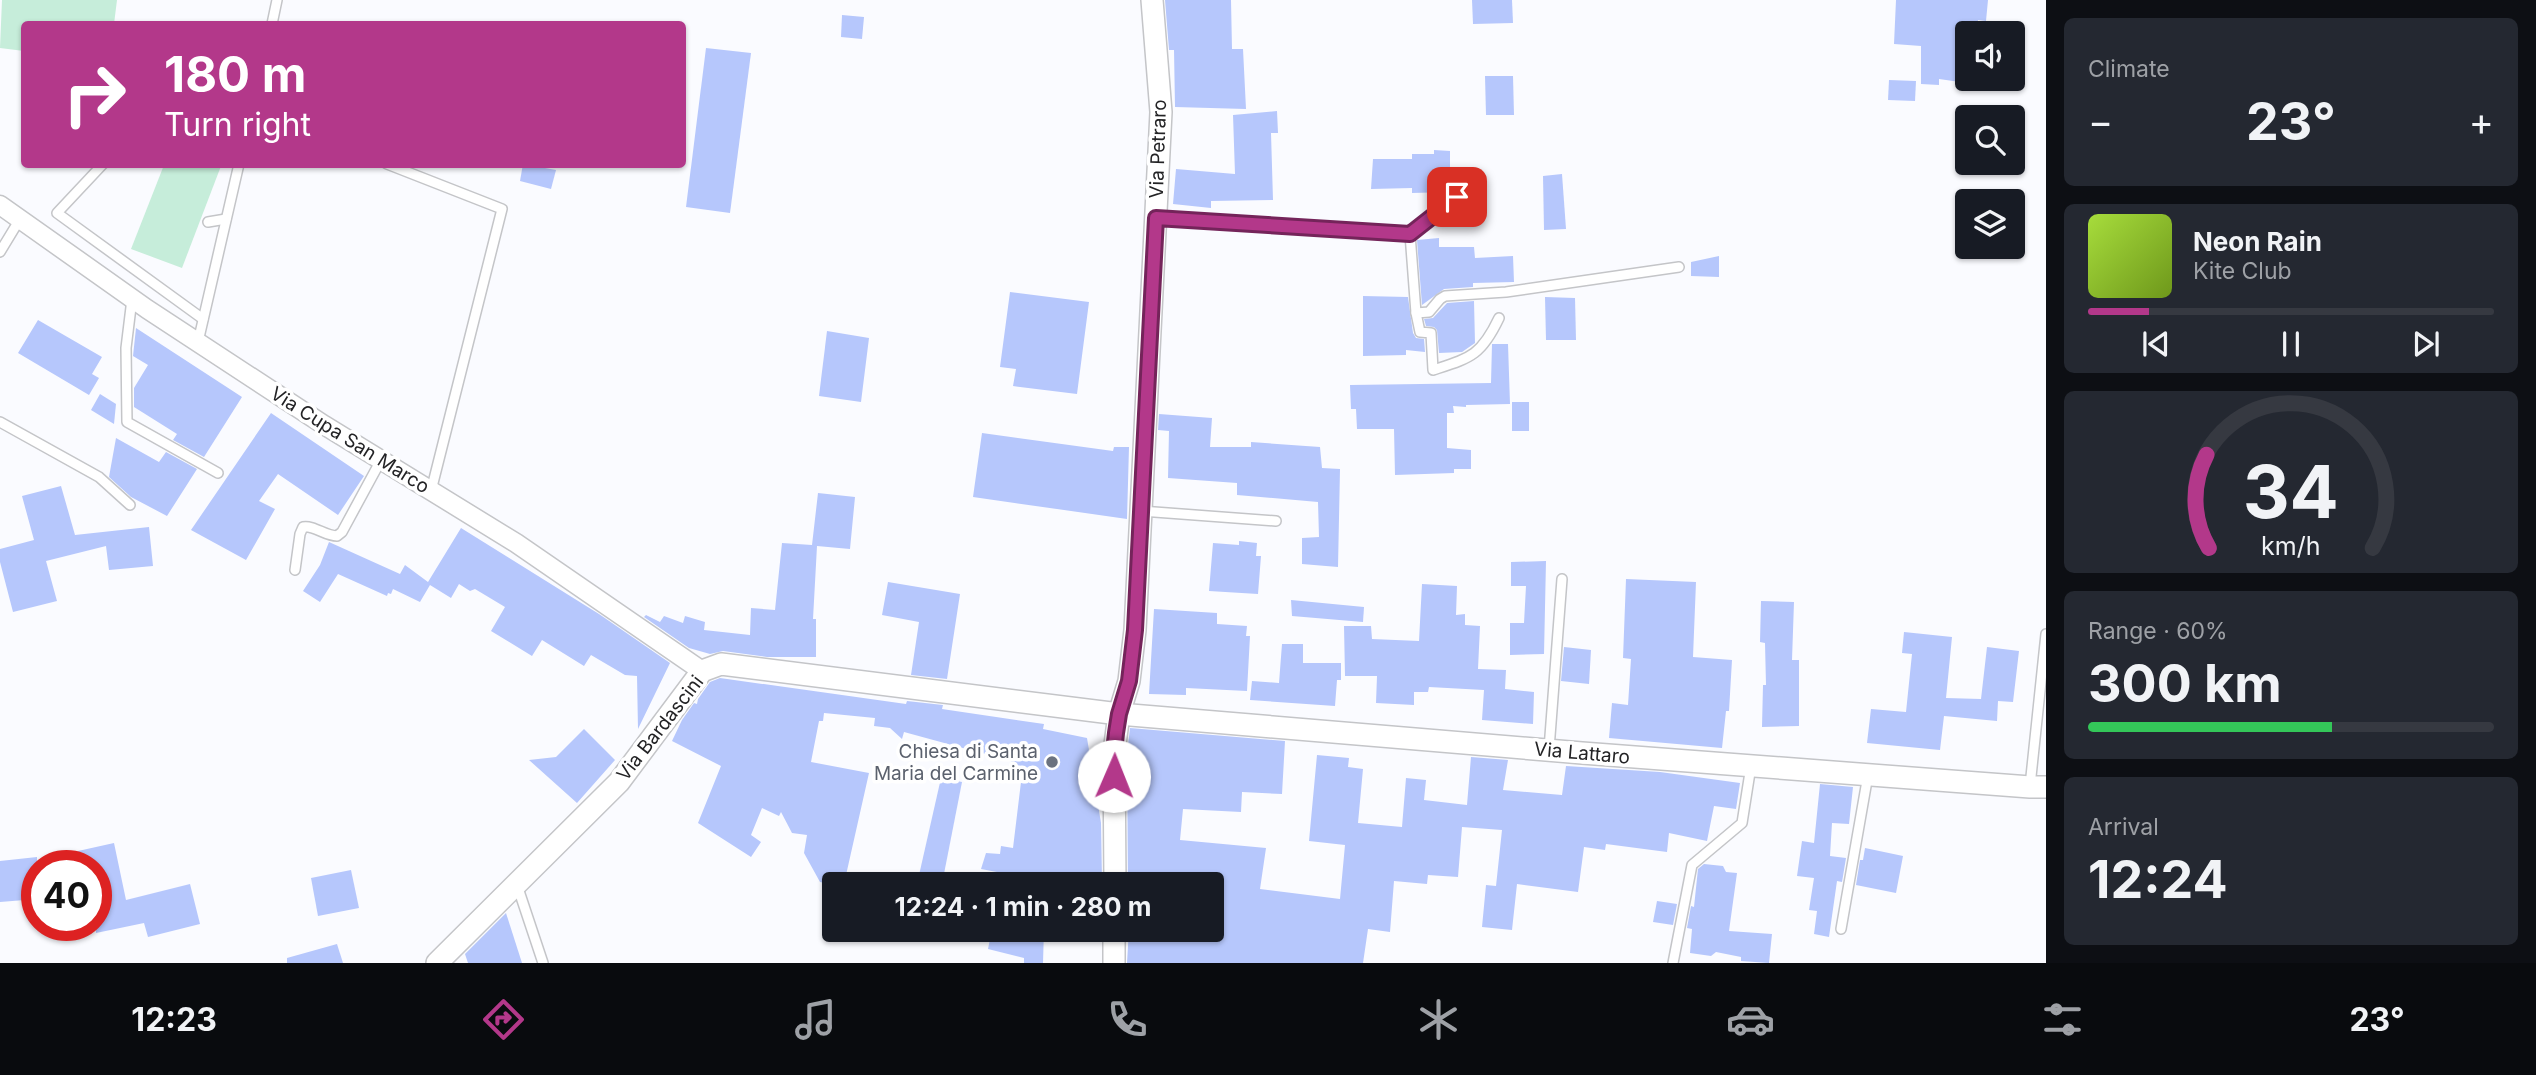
<!DOCTYPE html>
<html lang="en">
<head>
<meta charset="utf-8">
<style>
	:root { --surface:#171b24; --page:#242831; --text:#f1f3f6; --muted:#9ea1a6; --line:#363941; --accent:#b3388a }
	body { margin:0; font-family:Inter,sans-serif; background:var(--page); color:var(--text); height:100vh; display:flex; flex-direction:column; font-size:26px; white-space:nowrap }
	* { box-sizing:border-box; margin:0 }
	p { font-size:23px; color:var(--muted) }
	.icon { flex:none; width:38px; height:38px; fill:none; stroke:currentColor; stroke-width:2; stroke-linecap:round; stroke-linejoin:round }
	.map { position:relative; flex:1; overflow:hidden }
	.sheet { display:flex; flex-direction:column; gap:18px; padding:18px; background:#0d0f14; width:490px }
	.sheet>* { flex:none }
	.hud { position:absolute; left:21px; top:21px; width:665px; height:147px; border-radius:7px; box-shadow:0 2px 5px #0004; background:#b3388a; color:#fff; overflow:hidden }
	.controls { position:absolute; left:1955px; top:21px; display:grid; gap:14px }
	.controls a { display:grid; place-items:center; width:70px; height:70px; border-radius:7px; background:var(--surface); box-shadow:0 2px 5px #0004; font-size:35px }
	.speed { position:absolute; left:21px; top:850px; display:flex; gap:14px; font-size:35px; font-weight:700; text-align:center }
	.speed>* { display:grid; place-content:center; width:91px; height:91px; border-radius:50%; background:var(--surface); box-shadow:0 2px 5px #0004; line-height:1 }
	.speed .limit { border:10px solid #d22; background:#fff; color:#111 }
	.pin { position:absolute; display:grid; place-items:center; width:60px; height:60px; color:#fff; margin:-30px; border-radius:14px; box-shadow:0 4px 10px #0006 }
	.me { position:absolute; width:77px; margin:-38px; rotate:1deg; stroke-linejoin:round; filter:drop-shadow(0 0 5px #0008) }
	.turn { display:flex; align-items:center; gap:24px; height:147px; padding:0 28px; font-size:32px }
	.turn .icon { width:91px; height:91px; stroke-width:2.5 }
	.turn b { display:block; font-size:49px; line-height:60px }
	.big { font-size:52px; font-weight:700; line-height:1.1 }
	.sheet .card { flex:1; display:flex; flex-direction:column; justify-content:center; gap:10px; min-width:0; padding:0 24px; border-radius:10px; background:var(--page) }
	.sheet .dial { align-items:center; gap:0 }
	.dial svg { height:182px; overflow:visible; fill:none; stroke:var(--line); stroke-width:7; stroke-linecap:round; text-anchor:middle }
	.dial text { fill:var(--text); stroke:none }
	.song { display:flex; align-items:center; gap:21px }
	.cover { width:84px; height:84px; border-radius:10px; background:linear-gradient(135deg,hsl(80 70% 55%),hsl(80 70% 35%)) }
	.played { height:7px; border-radius:4px; background:linear-gradient(90deg,var(--accent) 15%,var(--line) 15%) }
	.keys { display:flex; justify-content:space-around; direction:ltr }
	.heat { display:flex; justify-content:space-between; align-items:center; font-size:38px; direction:ltr }
	.charge { height:10px; border-radius:5px; background:linear-gradient(90deg,#34c759 60%,var(--line) 0) }
	.trip { position:absolute; left:822px; top:872px; width:402px; height:70px; border-radius:7px; background:var(--surface); box-shadow:0 2px 5px #0004; font-weight:700; line-height:70px; text-align:center }
	.tabs { display:flex; height:112px; justify-content:space-around; align-items:center; background:#090b0e; color:var(--muted) }
	.tabs .icon { width:49px; height:49px }
	.tabs .on { color:var(--accent) }
	.tabs b { font-size:32px; color:var(--text) }
	main { display:flex; flex:1; min-height:0 }
	.map>svg:first-child { display:block }
	.green { fill:#c6edda }
	.building { fill:#b6c7fc }
	.lines { fill:none; stroke-linecap:round; stroke-linejoin:round }
	.service-casing { stroke:#c4c5c8; stroke-width:12 }
	.minor-casing { stroke:#c4c5c8; stroke-width:21 }
	.tertiary-casing { stroke:#c4c5c8; stroke-width:24 }
	.service { stroke:#fff; stroke-width:9 }
	.minor { stroke:#fff; stroke-width:18 }
	.tertiary { stroke:#fff; stroke-width:21 }
	.route-casing { stroke:#74245a; stroke-width:18 }
	.route { stroke:#b3388a; stroke-width:12 }
	.worship-dot { fill:#6b7280; stroke:#fff; stroke-width:2.5 }
	.labels { text-anchor:middle; dominant-baseline:central; stroke-width:7; stroke-linejoin:round; paint-order:stroke }
	.street-label { font-size:19px; fill:#232325; stroke:#fff }
	.worship-label { font-size:19px; fill:#5b616d; stroke:#fff; text-anchor:end }
</style>
</head>
<body>
<main>
<div class="map">
<svg width="2046" height="963" viewBox="0 0 2046 963">
	<rect width="100%" height="100%" fill="#fafbff"/>
	<g class="green">
		<polygon points="2,0 117,0 114,24 24,24 24,51 0,48"/>
		<polygon points="218,164 221,166 182,268 131,249 164,165"/>
	</g>
	<g class="building">
		<polygon points="1165,0 1231,0 1232,49 1243,49 1246,109 1175,107 1174,50 1169,50"/>
		<polygon points="1472,0 1512,0 1513,23 1473,24"/>
		<polygon points="1896,0 1988,0 1986,21 1978,20 1976,33 1967,33 1967,83 1939,79 1939,85 1921,84 1921,46 1894,44"/>
		<polygon points="842,15 864,17 862,39 841,37"/>
		<polygon points="706,48 751,53 730,213 686,207"/>
		<polygon points="1485,76 1513,76 1514,115 1486,115"/>
		<polygon points="1889,80 1916,81 1915,101 1888,100"/>
		<polygon points="1277,111 1278,133 1271,133 1273,200 1211,201 1211,208 1173,204 1176,169 1235,174 1233,115"/>
		<polygon points="1434,150 1450,151 1450,192 1412,193 1412,188 1371,189 1373,159 1412,159 1412,154 1434,154"/>
		<polygon points="523,164 556,170 551,189 520,181"/>
		<polygon points="1562,174 1566,229 1544,230 1543,176"/>
		<polygon points="1439,238 1439,247 1474,247 1475,258 1513,256 1514,282 1473,283 1473,287 1444,289 1422,305 1417,240"/>
		<polygon points="1719,256 1719,277 1691,276 1691,262"/>
		<polygon points="1010,292 1089,302 1077,394 1013,386 1016,369 1000,367"/>
		<polygon points="1363,296 1408,297 1413,333 1416,338 1424,339 1425,352 1406,350 1406,355 1363,356"/>
		<polygon points="1545,297 1575,298 1576,340 1546,340"/>
		<polygon points="1474,301 1475,343 1462,352 1439,353 1437,330 1434,327 1426,326 1424,319 1433,318 1447,303"/>
		<polygon points="38,320 102,357 92,374 99,378 89,395 18,353"/>
		<polygon points="136,328 242,397 204,457 173,440 177,434 134,407 134,388 148,365 133,356"/>
		<polygon points="827,331 869,338 861,402 819,396"/>
		<polygon points="1492,344 1508,344 1510,404 1466,405 1466,407 1453,406 1454,413 1447,413 1447,448 1471,450 1471,469 1454,469 1454,473 1395,475 1394,429 1357,429 1356,409 1351,409 1350,385 1491,383"/>
		<polygon points="100,394 116,404 114,424 91,410"/>
		<rect x="1512" y="402" width="17" height="29"/>
		<polygon points="271,413 364,476 338,515 278,474 259,501 275,509 246,560 191,530"/>
		<polygon points="1159,414 1212,418 1210,447 1251,447 1251,442 1320,447 1322,468 1340,469 1338,567 1302,564 1302,538 1319,537 1318,502 1237,495 1237,483 1168,478 1169,431 1158,430"/>
		<polygon points="982,433 1113,451 1114,447 1129,447 1127,519 973,497"/>
		<polygon points="116,438 159,462 166,452 197,469 167,516 131,497 109,477"/>
		<polygon points="61,486 75,535 149,527 153,566 109,570 106,546 46,561 57,601 13,612 0,562 0,549 34,540 22,496"/>
		<polygon points="818,493 855,497 850,549 817,546 813,619 816,619 816,657 767,657 723,651 710,654 689,648 644,617 646,615 660,622 664,616 683,623 685,616 705,622 704,630 750,635 751,608 775,610 782,543 812,545"/>
		<polygon points="461,528 599,614 670,663 638,729 637,676 625,675 591,655 584,666 542,640 532,656 491,631 505,607 475,589 470,591 459,584 451,598 430,585 420,602 393,589 391,594 388,593 387,596 338,574 320,602 303,591 320,565 329,542 400,574 405,565 428,582"/>
		<polygon points="1239,541 1257,543 1256,556 1261,556 1258,594 1209,591 1213,543 1239,545"/>
		<polygon points="1546,561 1544,654 1510,655 1510,623 1524,623 1526,586 1511,586 1511,562"/>
		<polygon points="1626,579 1696,582 1693,657 1732,660 1729,711 1726,711 1722,748 1609,738 1612,703 1628,705 1631,659 1623,658"/>
		<polygon points="888,582 960,594 947,679 911,675 919,622 882,615"/>
		<polygon points="1422,584 1457,586 1456,615 1465,614 1465,625 1480,626 1478,669 1506,670 1505,689 1534,692 1533,724 1482,720 1484,690 1429,687 1428,692 1414,692 1414,705 1376,703 1377,676 1345,676 1344,626 1371,626 1372,639 1419,641"/>
		<polygon points="1291,600 1364,607 1363,622 1292,616"/>
		<polygon points="1761,601 1794,602 1792,660 1799,660 1799,726 1762,727 1763,685 1766,685 1765,643 1760,642"/>
		<polygon points="1154,609 1217,613 1217,624 1247,626 1246,636 1250,636 1247,691 1186,688 1186,695 1149,694"/>
		<polygon points="1904,632 1952,637 1946,698 1981,699 1987,647 2019,651 2013,702 1998,701 1997,721 1944,716 1940,750 1867,743 1871,709 1906,712 1912,654 1902,653"/>
		<polygon points="1282,644 1303,644 1303,663 1341,663 1341,680 1337,680 1335,706 1250,700 1252,681 1279,683"/>
		<polygon points="1564,647 1591,650 1589,684 1561,681"/>
		<polygon points="720,678 906,704 907,701 943,705 942,709 1044,724 1043,729 1087,738 1101,823 1102,881 1071,878 1070,884 1012,884 1013,875 981,869 986,853 1000,854 1001,846 1013,848 1021,782 1017,781 1022,768 1004,757 981,753 904,732 902,739 890,728 874,726 875,718 824,713 823,721 819,721 811,762 869,773 844,884 835,885 820,882 804,853 807,835 792,833 781,812 779,816 762,808 751,835 761,842 751,857 698,823 721,766 672,741 682,720 694,703 697,704 698,699 710,682"/>
		<polygon points="1130,728 1285,741 1282,794 1242,792 1241,812 1183,809 1180,840 1266,848 1260,889 1340,899 1345,845 1309,841 1317,755 1349,758 1348,767 1363,769 1358,823 1402,827 1406,778 1426,780 1424,800 1467,805 1471,757 1508,760 1503,790 1562,795 1566,766 1660,772 1740,783 1736,809 1714,806 1707,841 1669,833 1667,852 1606,844 1605,850 1584,847 1578,892 1517,884 1512,930 1482,927 1486,885 1496,886 1502,830 1462,827 1458,877 1428,875 1427,884 1394,881 1390,932 1368,929 1363,963 1127,963 1129,929 1213,929 1213,884 1128,884 1127,753"/>
		<polygon points="584,729 615,760 577,803 529,760 556,757"/>
		<polygon points="941,778 962,782 942,884 917,884"/>
		<polygon points="1820,784 1853,787 1849,824 1832,823 1830,856 1846,858 1842,882 1837,881 1829,937 1814,934 1817,911 1809,910 1814,878 1797,876 1802,841 1814,843"/>
		<polygon points="114,843 126,900 190,884 200,924 148,937 144,923 96,933 96,866 43,866 42,859"/>
		<polygon points="1865,848 1903,856 1896,893 1856,885 1860,860 1863,860"/>
		<polygon points="37,857 37,899 0,902 0,861"/>
		<polygon points="1704,864 1723,866 1726,872 1737,873 1729,931 1772,934 1769,963 1741,961 1741,957 1716,952 1711,956 1690,953 1692,929 1687,928 1691,906 1694,907 1698,869"/>
		<polygon points="351,870 359,908 318,916 311,878"/>
		<polygon points="1657,901 1677,904 1673,925 1653,922"/>
		<polygon points="506,913 522,963 468,963 465,954"/>
		<polygon points="992,929 1044,929 1043,963 1024,963 1024,958 988,949"/>
		<polygon points="337,944 343,963 287,963 287,958"/>
	</g>
	<g class="lines">
		<defs>
			<g id="service">
				<polyline points="272,24 277,0"/>
				<polyline points="103,164 57,213 203,319"/>
				<polyline points="387,164 502,209 431,491"/>
				<polyline points="1157,218 1410,234 1476,182"/>
				<polyline points="208,222 226,219"/>
				<path d="M1410,234L1416,313L1420,332L1431,333L1433,370C1470,358 1481,356 1499,318"/>
				<polyline points="0,252 20,219"/>
				<polyline points="132,299 126,348 127,422 218,473"/>
				<polyline points="1416,313 1429,312 1440,299 1445,296 1506,292 1679,267"/>
				<polyline points="198,342 239,164"/>
				<polyline points="0,422 99,477 130,505"/>
				<polyline points="1141,511 1276,521"/>
				<path d="M295,570L300,534L303,527C314,525 325,536 337,536L342,532L381,460"/>
				<polyline points="1549,749 1562,579"/>
				<polyline points="2030,786 2046,634"/>
				<polyline points="517,885 543,963"/>
				<polyline points="1841,929 1868,775"/>
				<polyline points="1673,963 1692,865 1742,823 1751,766"/>
			</g>
			<polyline id="minor" points="0,205 147,309 324,425 516,543 702,671"/>
			<g id="tertiary">
				<polyline points="1115,884 1114,752 1119,714 1129,681 1135,630 1161,112 1152,0"/>
				<polyline points="437,963 619,782 702,671 721,664 1119,714 1582,753 2030,787 2046,787"/>
				<polyline points="1114,963 1114,929"/>
			</g>
		</defs>
		<use href="#service" class="service-casing"/>
		<use href="#minor" class="minor-casing"/>
		<use href="#tertiary" class="tertiary-casing"/>
		<use href="#service" class="service"/>
		<use href="#minor" class="minor"/>
		<use href="#tertiary" class="tertiary"/>
	</g>
	<g class="lines">
		<defs>
			<polyline id="route" points="1114,776 1114,752 1116,733 1119,714 1129,681 1135,630 1156,218 1410,234 1457,197"/>
		</defs>
		<use href="#route" class="route-casing"/>
		<use href="#route" class="route"/>
	</g>
	<circle class="worship-dot" cx="1052" cy="762" r="7"/>
	<g class="labels">
		<g class="street-label">
			<text transform="translate(1158 149) rotate(-88)">Via Petraro</text>
			<text transform="translate(350 440) rotate(32)">Via Cupa San Marco</text>
			<text transform="translate(660 728) rotate(-52)">Via Bardascini</text>
			<text transform="translate(1582 753) rotate(5)">Via Lattaro</text>
		</g>
		<g class="worship-label">
			<text x="1038" y="751">Chiesa di Santa<tspan x="1038" dy="22">Maria del Carmine</tspan></text>
		</g>
	</g>
</svg>
<div class="controls">
<a><svg class="icon" aria-label="sound" viewBox="0 0 24 24"><path d="M4 9h4l5-4v14l-5-4H4zM17 9q2 3 0 6"/></svg></a>
<a><svg class="icon" aria-label="search" viewBox="0 0 24 24"><circle cx="10" cy="10" r="6"/><path d="M15 15l6 6"/></svg></a>
<a><svg class="icon" aria-label="layers" viewBox="0 0 24 24"><path d="M12 4l9 5-9 5-9-5zM3 14l9 5 9-5"/></svg></a>
</div>
<div class="speed"><div class="limit">40</div></div>
<div class="pin" style="left:1457px;top:197px;background:#d93025"><svg class="icon" aria-label="arrive" viewBox="0 0 24 24"><path d="M6 21V4h12l-3 4 3 4H6"/></svg></div>
<svg class="me" style="left:1114px;top:776px" viewBox="-20 -20 40 40"><circle r="19" fill="#fff"/><path d="M0-13L10 11 0 6-10 11z" fill="#b3388a"/></svg>
<div class="trip">12:24 · 1 min · 280 m</div>
<div class="hud">
<div class="turn"><svg class="icon" aria-label="right" viewBox="0 0 24 24"><path d="M7 20v-9h11M14 6l5 5-5 5"/></svg><div><b>180 m</b>Turn right</div></div>
</div>
</div>
<section class="sheet">
<div class="card"><p>Climate</p>
<div class="heat"><a>−</a><b class="big">23°</b><a>+</a></div>
</div>
<div class="card">
<div class="song"><i class="cover"></i><div><b>Neon Rain</b><p>Kite Club</p></div></div>
<div class="played"></div>
<div class="keys"><svg class="icon" aria-label="previous" viewBox="0 0 24 24"><path d="M18 5L8 12l10 7zM5 5v14"/></svg><svg class="icon" aria-label="pause" viewBox="0 0 24 24"><path d="M8 5v14M16 5v14"/></svg><svg class="icon" aria-label="next" viewBox="0 0 24 24"><path d="M6 5l10 7-10 7zM19 5v14"/></svg></div>
</div>
<div class="card dial"><svg viewBox="0 0 100 80">
<path d="M14 69A42 42 0 1 1 86 69"/>
<path d="M14 69A42 42 0 0 1 13 28" stroke="#b3388a"/>
<text x="50" y="56" font-size="32" font-weight="700">34</text>
<text x="50" y="72" font-size="11">km/h</text>
</svg></div>
<div class="card"><p>Range · 60%</p><b class="big">300 km</b><div class="charge"></div></div>
<div class="card"><p>Arrival</p><b class="big">12:24</b></div>
</section>
</main>
<nav class="tabs">
<b>12:23</b>
<svg class="icon on" aria-label="directions" viewBox="0 0 24 24"><path d="M12 3l9 9-9 9-9-9zM9 14v-3h6M13 9l2 2-2 2"/></svg>
<svg class="icon" aria-label="music" viewBox="0 0 24 24"><path d="M9 18V5l10-2v13"/><circle cx="6" cy="18" r="3"/><circle cx="16" cy="16" r="3"/></svg>
<svg class="icon" aria-label="phone" viewBox="0 0 24 24"><path d="M5 4h4l2 5-3 2q2 4 5 5l2-3 5 2v4C11 20 4 13 5 4z"/></svg>
<svg class="icon" aria-label="climate" viewBox="0 0 24 24"><path d="M12 3v18M4 7l16 10M4 17L20 7"/></svg>
<svg class="icon" aria-label="car" viewBox="0 0 24 24"><path d="M5 17H2v-5l4-1 3-4h7l3 4 3 1v5h-3M9 17h6M6 11h13"/><circle cx="7" cy="17" r="2"/><circle cx="17" cy="17" r="2"/></svg>
<svg class="icon" aria-label="filters" viewBox="0 0 24 24"><path d="M4 7h16M4 17h16"/><circle cx="9" cy="7" r="2"/><circle cx="15" cy="17" r="2"/></svg>
<b>23°</b>
</nav>
</body>
</html>
